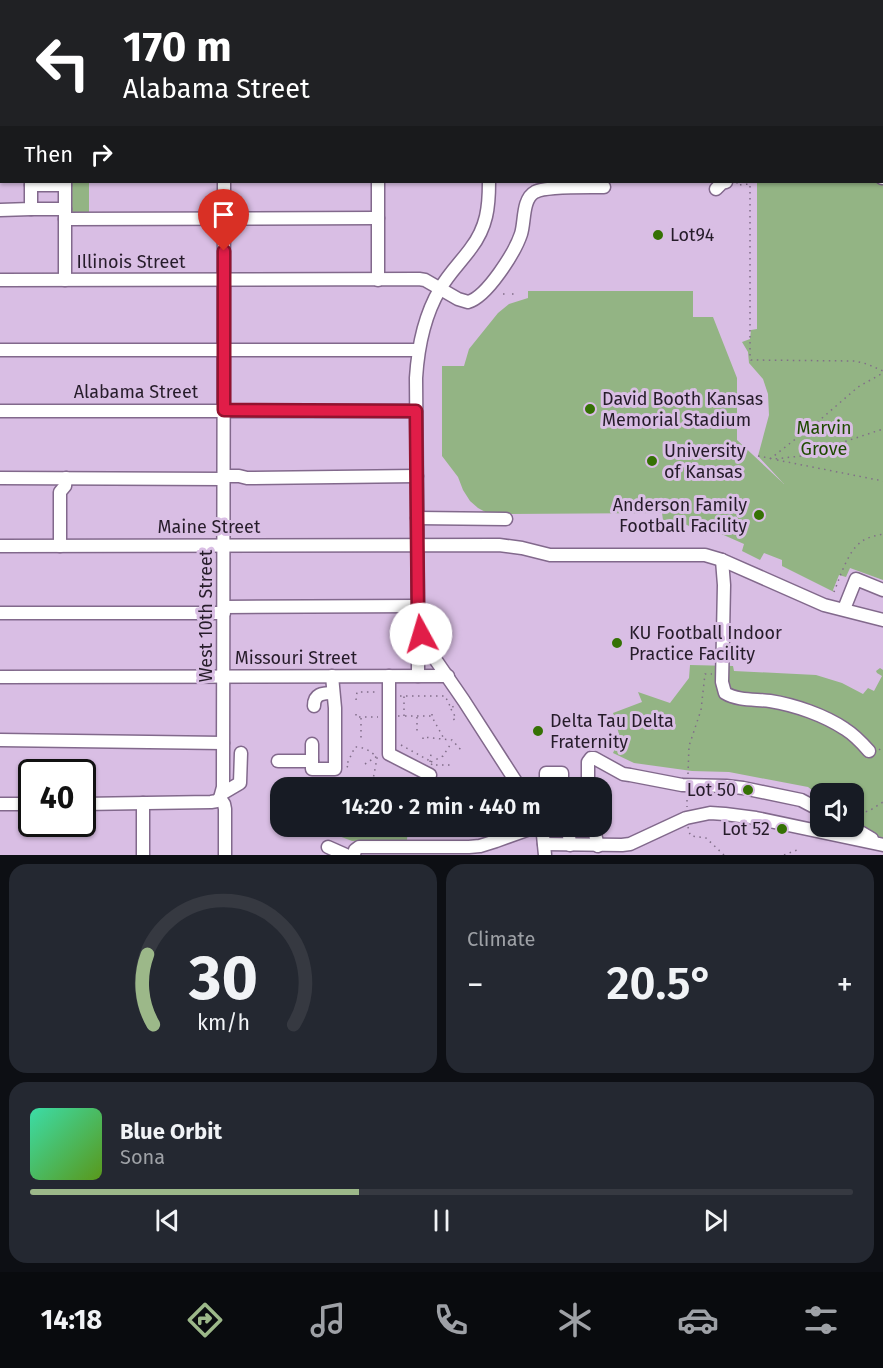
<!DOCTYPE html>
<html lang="en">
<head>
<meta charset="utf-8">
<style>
	:root { --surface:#171b24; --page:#242831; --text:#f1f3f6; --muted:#9ea1a6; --line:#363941; --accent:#9cb889 }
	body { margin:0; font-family:"Fira Sans",sans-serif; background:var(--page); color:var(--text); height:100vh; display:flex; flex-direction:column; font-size:22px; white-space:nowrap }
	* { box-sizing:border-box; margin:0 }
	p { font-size:20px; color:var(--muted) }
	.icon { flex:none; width:33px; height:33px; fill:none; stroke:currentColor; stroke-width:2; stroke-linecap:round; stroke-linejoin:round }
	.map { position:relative; height:855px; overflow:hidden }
	.panel { display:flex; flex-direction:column; gap:9px; padding:9px; background:#0d0f14; flex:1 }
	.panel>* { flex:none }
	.hud { position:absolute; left:0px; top:0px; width:884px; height:183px; box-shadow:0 2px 4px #0004; background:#202124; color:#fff; overflow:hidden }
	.fabs { position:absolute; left:810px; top:783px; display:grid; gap:12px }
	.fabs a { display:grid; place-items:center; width:54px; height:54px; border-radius:12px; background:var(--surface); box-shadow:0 2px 4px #0004; font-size:30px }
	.speed { position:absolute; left:18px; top:759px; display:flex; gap:12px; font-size:30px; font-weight:700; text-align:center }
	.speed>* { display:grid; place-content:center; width:78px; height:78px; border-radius:50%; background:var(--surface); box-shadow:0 2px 4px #0004; line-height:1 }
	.speed .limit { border:3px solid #111; border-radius:9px; background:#fff; color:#111 }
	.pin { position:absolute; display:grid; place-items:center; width:51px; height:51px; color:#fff; margin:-62px -26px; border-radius:50% 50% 50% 0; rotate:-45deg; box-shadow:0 0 6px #0007 }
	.pin .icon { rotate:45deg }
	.me { position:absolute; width:66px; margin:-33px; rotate:354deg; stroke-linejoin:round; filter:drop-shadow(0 0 4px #0008) }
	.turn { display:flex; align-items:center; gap:21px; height:126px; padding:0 24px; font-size:27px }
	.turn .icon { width:78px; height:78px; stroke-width:2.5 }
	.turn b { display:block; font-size:42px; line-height:51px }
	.then { display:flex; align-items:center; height:57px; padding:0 24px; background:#0003; gap:12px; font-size:22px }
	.big { font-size:45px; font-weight:600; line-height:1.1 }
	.panel .tile { flex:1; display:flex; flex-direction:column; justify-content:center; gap:9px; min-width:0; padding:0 21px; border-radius:18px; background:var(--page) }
	.panel .dial { align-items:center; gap:0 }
	.dial svg { height:156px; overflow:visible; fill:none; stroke:var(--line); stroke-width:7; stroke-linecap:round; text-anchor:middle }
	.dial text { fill:var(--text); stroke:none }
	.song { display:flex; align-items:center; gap:18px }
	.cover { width:72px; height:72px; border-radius:9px; background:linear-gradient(135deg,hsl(160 70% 55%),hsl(90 70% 35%)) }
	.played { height:6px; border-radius:3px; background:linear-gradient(90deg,var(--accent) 40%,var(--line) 40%) }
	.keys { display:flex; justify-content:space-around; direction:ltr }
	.heat { display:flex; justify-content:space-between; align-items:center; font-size:33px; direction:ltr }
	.panel .tiles { flex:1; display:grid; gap:9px; grid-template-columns:1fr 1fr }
	.tile:last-child { grid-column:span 2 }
	.trip { position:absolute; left:270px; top:777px; width:342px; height:60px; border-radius:18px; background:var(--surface); box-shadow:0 2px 4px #0004; font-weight:600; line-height:60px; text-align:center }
	.tabs { display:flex; height:96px; justify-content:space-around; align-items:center; background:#090b0e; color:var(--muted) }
	.tabs .icon { width:42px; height:42px }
	.tabs .active { color:var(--accent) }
	.tabs b { font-size:27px; color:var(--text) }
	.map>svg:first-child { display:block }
	.green { fill:#93b484 }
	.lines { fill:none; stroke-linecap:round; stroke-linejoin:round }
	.minor-casing { stroke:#82698c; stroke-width:15 }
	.path { stroke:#816e89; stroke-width:1.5; stroke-dasharray:1.5 4.5; stroke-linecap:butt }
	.minor { stroke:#fff; stroke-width:12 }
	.route-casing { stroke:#92132f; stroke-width:15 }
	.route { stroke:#e11d48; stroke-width:10 }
	.poi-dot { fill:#357104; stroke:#d9bee4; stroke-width:2 }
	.labels { text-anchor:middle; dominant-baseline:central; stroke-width:6; stroke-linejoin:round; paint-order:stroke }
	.poi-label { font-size:18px; fill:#261c2a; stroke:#d9bee4; text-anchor:start }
	.street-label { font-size:18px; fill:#261c2a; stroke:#d9bee4 }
	.park-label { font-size:18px; fill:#1e4a00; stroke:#d9bee4 }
</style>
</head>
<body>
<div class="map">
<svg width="883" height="855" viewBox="0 0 883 855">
	<rect width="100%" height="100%" fill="#d9bee4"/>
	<g class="green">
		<rect x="69" y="182" width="20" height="32"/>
		<polygon points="757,182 883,182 883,580 850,568 846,577 839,575 833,590 834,592 782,566 782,560 764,553 760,560 742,551 744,544 710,529 707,534 678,521 663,520 662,513 489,514 478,508 470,501 463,490 458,477 442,456 442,366 464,366 469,349 498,313 509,304 528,298 528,291 693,291 693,317 713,317 737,378 737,440 784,484 758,456 769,415 768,394 763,379 749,363 748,352 742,342 750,339 751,330 757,329"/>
		<polygon points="690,665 733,666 734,671 816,675 842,683 863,694 868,688 874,691 882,676 877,673 876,671 880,668 883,670 883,839 868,829 854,822 854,794 820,794 820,796 808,787 729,772 692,771 634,763 613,753 620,738 613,713 642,702 638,692 670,703 689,678"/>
		<polygon points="334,827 334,826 408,827 407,840 352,841 331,833"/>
	</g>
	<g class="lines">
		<defs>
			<g id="minor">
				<polyline points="26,0 26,2"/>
				<polyline points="224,0 224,2"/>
				<polyline points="486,0 486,2"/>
				<polyline points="547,0 547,2"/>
				<polyline points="609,0 609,2"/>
				<polyline points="566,2 566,0"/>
				<polyline points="767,2 767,0"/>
				<polyline points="0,22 2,22"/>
				<polyline points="0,87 2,87"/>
				<polyline points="0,108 2,108"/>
				<polyline points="0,154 2,154"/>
				<polyline points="882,155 883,155"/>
				<polyline points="882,178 883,178"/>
				<polyline points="65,182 65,280"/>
				<polyline points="378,182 378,280"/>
				<path d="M489,182C489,207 487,227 471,248C461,262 449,273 440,289C424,316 418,346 416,378L418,621L424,643L464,701L520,788"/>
				<polyline points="31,185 65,185"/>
				<polyline points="716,189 722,183 726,182"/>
				<polyline points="31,209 65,209"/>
				<polyline points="0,210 31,209 31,182"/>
				<polyline points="65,219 378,218"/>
				<path d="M0,280L419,279L425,280L458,299L468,302C487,297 515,252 521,234C525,222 522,199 535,192C545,186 590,187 604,187"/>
				<polyline points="0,350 418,350"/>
				<polyline points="0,411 416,411"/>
				<polyline points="224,476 239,476 247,478 417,476"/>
				<polyline points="0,478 224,479"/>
				<polyline points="417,518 506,519"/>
				<polyline points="0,546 499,545 522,548 550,555 705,555 722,560 824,605 883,620"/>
				<polyline points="60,546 60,492 65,486 66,478"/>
				<path d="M722,560L724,585L722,682L725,693C738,701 756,699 770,701C795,705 824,715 845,729C853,734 862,743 869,751"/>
				<polyline points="224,607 418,606"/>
				<polyline points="844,609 856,579 883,590"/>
				<polyline points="0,613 224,613"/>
				<polyline points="418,632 418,676"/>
				<polyline points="389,676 389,754 430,775"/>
				<polyline points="0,677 448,676"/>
				<path d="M314,706C314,694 322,693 333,693"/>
				<polyline points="0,740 223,743"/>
				<polyline points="312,744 312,769 335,769 335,708 332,676"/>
				<polyline points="278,761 312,761"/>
				<polyline points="548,788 546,783 546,773 562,773 562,788"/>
				<polyline points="588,788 588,762 591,758 594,758 623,774 630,775 682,785 726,786 743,788 801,800 820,810"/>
				<polyline points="223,793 240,783 241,753"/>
				<polyline points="220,798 223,787 224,182"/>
				<polyline points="220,798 224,804 225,809 225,855"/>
				<polyline points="143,803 143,855"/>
				<polyline points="0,804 32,804"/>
				<polyline points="82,804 211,802 217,801 220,798"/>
				<polyline points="541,826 543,835 545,855"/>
				<polyline points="568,826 570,845"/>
				<polyline points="593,826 598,846"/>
				<polyline points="850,826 872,839"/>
				<polyline points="544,844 622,845 630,844 686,818 710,813 725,814 756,818 883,845"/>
				<polyline points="328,847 346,855"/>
				<polyline points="354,855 355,850 359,847 469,847 480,846 496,841 538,826"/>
			</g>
		</defs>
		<use href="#minor" class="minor-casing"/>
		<g class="path">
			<polyline points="737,182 737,185 750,184 750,357 751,360 855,361 867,364 883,371"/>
			<polyline points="503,294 506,294"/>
			<polyline points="512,294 514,294"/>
			<polyline points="758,456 774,459 801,456 883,429"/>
			<polyline points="770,459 821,419 858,387 883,373"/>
			<polyline points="777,460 883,481"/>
			<path d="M834,592C840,577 848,551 861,542C867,537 875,536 883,534"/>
			<polyline points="400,696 445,696 451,708 454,706"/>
			<polyline points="356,700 357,692 378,692"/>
			<polyline points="451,709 456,718 453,720"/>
			<polyline points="356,714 356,717 378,717"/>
			<polyline points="432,714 432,717 443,737"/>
			<polyline points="398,716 404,716 404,696"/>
			<polyline points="405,716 432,716"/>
			<polyline points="417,717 417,733"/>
			<polyline points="361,718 361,740 363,740"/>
			<polyline points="423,739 423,737 452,740 462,751"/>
			<polyline points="401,745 430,761 432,765"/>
			<polyline points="879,749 883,752"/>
			<polyline points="430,762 431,754"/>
			<polyline points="431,762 443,756 452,742"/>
			<polyline points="365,764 379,755"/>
			<polyline points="436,765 453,765"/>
			<path d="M348,767L346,766L355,747C362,746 373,752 377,758L373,780"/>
			<polyline points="688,774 689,746 701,710 705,674 712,674"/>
			<polyline points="438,781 450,781 451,782"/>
			<polyline points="434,784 437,788"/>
			<polyline points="388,788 393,786 413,788"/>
			<polyline points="687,794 687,807"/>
			<polyline points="854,814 869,811 883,802"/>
			<polyline points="688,827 689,832 691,836 706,838 724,855"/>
			<polyline points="784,855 797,850"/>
		</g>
		<use href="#minor" class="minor"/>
	</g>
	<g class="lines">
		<defs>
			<polyline id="route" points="224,251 224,410 416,411 418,621 421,634"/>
		</defs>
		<use href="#route" class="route-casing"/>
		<use href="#route" class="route"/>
	</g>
	<g class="poi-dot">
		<circle cx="658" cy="235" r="6"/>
		<circle cx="590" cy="409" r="6"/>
		<circle cx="652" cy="461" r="6"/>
		<circle cx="759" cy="515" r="6"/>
		<circle cx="617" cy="643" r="6"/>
		<circle cx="538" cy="731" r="6"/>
		<circle cx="748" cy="790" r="6"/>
		<circle cx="782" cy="829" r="6"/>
	</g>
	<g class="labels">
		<g class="poi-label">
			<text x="670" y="235">Lot94</text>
			<text x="602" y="399">David Booth Kansas<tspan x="602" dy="21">Memorial Stadium</tspan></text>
			<text x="664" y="451">University<tspan x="664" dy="21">of Kansas</tspan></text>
			<text x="747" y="505" text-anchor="end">Anderson Family<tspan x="747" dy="21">Football Facility</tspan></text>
			<text x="629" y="633">KU Football Indoor<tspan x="629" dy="21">Practice Facility</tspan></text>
			<text x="550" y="721">Delta Tau Delta<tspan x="550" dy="21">Fraternity</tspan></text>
			<text x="736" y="790" text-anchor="end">Lot 50</text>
			<text x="770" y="829" text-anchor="end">Lot 52</text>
		</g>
		<g class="street-label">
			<text x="131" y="262">Illinois Street</text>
			<text x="136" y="392">Alabama Street</text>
			<text x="209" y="527">Maine Street</text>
			<text transform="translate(206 616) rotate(-90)">West 10th Street</text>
			<text x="296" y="658">Missouri Street</text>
		</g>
		<g class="park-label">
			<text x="824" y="428">Marvin<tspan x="824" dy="21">Grove</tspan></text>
		</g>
	</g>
</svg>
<div class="fabs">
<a><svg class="icon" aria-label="sound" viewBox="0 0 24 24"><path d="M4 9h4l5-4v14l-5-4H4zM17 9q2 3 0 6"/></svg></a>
</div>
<div class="speed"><div class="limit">40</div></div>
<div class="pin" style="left:224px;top:251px;background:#d93025"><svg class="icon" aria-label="arrive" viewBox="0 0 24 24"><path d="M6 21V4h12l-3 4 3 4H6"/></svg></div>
<svg class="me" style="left:421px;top:634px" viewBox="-20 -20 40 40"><circle r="19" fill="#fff"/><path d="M0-13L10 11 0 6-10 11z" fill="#e11d48"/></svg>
<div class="trip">14:20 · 2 min · 440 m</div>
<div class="hud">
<div class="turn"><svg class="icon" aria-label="left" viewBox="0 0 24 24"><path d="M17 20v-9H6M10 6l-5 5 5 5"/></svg><div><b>170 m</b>Alabama Street</div></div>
<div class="then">Then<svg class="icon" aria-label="right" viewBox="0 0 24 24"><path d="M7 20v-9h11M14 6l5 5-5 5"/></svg></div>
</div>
</div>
<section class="panel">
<div class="tiles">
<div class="tile dial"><svg viewBox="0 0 100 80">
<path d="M14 69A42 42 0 1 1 86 69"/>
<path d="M14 69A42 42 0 0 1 11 33" stroke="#9cb889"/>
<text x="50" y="56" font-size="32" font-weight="700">30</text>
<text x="50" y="72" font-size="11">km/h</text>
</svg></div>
<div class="tile"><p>Climate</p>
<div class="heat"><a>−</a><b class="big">20.5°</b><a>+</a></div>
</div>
<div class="tile">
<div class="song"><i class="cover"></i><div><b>Blue Orbit</b><p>Sona</p></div></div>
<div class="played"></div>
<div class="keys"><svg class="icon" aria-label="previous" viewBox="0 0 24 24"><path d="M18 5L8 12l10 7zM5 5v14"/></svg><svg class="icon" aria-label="pause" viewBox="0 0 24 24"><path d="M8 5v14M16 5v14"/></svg><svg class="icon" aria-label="next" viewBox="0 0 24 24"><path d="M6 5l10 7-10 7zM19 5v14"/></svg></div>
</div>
</div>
</section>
<nav class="tabs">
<b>14:18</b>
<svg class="icon active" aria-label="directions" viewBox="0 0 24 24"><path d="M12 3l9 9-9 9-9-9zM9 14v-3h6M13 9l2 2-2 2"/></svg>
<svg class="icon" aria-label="music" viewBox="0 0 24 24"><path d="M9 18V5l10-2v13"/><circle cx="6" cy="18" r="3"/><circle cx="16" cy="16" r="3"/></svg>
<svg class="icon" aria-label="phone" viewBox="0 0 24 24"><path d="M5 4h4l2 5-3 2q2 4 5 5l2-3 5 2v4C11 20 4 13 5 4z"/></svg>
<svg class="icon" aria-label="climate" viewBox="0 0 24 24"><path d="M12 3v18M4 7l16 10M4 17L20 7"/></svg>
<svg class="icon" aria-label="car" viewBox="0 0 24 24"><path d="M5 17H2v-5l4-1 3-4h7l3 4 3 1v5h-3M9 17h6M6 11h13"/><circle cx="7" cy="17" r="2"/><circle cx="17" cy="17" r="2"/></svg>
<svg class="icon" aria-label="filters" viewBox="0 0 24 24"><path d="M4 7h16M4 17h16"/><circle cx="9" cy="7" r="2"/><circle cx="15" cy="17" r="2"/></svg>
</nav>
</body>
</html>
